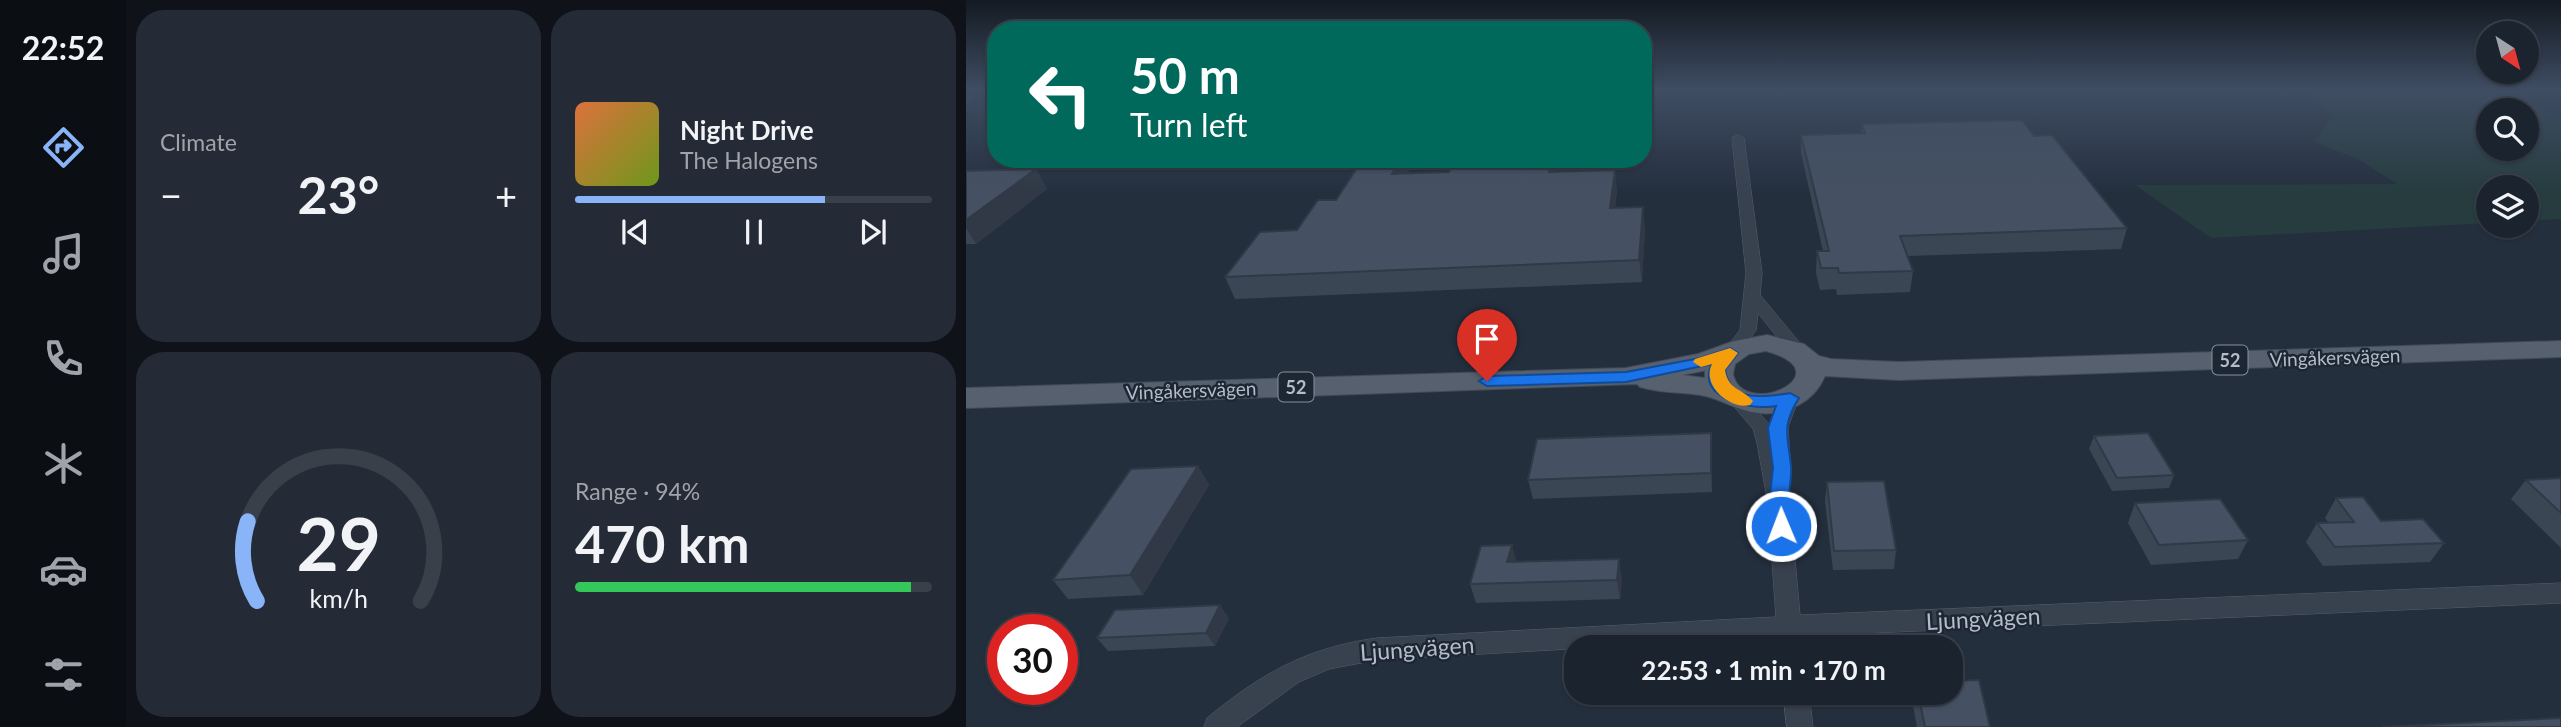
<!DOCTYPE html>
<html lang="en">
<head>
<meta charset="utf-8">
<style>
	:root { --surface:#1b232e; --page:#242b36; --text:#f1f3f6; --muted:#a0a4aa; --line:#39404a; --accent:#8ab4f8 }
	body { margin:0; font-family:Lato,sans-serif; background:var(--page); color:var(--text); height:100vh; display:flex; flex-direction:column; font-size:26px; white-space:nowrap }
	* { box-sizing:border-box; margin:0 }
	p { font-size:23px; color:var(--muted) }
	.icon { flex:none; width:38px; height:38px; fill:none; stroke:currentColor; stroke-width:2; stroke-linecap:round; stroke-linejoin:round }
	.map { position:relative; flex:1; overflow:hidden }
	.sheet { display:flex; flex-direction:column; gap:10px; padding:10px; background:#0f1319; width:840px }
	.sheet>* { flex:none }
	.top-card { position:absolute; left:21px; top:21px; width:665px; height:147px; border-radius:28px; box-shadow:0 2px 5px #0004,0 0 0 2px var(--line); background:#00695c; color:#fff; overflow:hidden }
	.needle { width:46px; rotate:144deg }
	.buttons { position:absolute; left:1510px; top:21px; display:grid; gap:14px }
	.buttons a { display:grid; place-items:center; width:63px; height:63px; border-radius:50%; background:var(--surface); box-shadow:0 2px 5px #0004,0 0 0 2px var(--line); font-size:35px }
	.speed { position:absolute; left:21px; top:614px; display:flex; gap:14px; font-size:35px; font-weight:700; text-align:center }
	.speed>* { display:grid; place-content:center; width:91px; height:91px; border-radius:50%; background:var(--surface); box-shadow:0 2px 5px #0004,0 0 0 2px var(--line); line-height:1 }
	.speed .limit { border:10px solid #d22; background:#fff; color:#111 }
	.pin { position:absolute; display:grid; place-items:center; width:60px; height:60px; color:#fff; margin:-72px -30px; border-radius:50% 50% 50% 0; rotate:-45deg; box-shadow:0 0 7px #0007 }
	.pin .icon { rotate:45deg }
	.me { position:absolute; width:77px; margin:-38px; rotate:359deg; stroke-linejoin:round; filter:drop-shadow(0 0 5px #0008) }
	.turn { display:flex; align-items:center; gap:24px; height:147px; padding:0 28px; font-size:32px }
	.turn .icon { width:91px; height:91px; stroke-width:2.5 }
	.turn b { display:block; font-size:49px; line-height:60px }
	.big { font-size:52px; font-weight:700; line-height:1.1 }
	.sheet .tile { flex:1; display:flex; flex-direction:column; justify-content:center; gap:10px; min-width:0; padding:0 24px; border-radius:28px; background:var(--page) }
	.sheet .dial { align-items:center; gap:0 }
	.dial svg { height:182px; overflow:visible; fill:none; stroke:var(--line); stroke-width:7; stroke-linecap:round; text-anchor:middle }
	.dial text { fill:var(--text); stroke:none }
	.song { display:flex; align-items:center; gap:21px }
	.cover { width:84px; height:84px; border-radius:10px; background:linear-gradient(135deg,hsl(20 70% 55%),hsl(80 70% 35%)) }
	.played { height:7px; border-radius:4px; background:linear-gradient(90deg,var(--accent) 70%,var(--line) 70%) }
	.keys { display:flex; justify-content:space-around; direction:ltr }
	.heat { display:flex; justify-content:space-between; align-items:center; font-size:38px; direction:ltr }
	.charge { height:10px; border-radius:5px; background:linear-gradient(90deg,#34c759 94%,var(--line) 0) }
	.sheet .tiles { flex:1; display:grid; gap:10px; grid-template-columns:repeat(2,1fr) }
	.trip { position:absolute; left:598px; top:635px; width:399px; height:70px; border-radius:28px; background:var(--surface); box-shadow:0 2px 5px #0004,0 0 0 2px var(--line); font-weight:700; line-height:70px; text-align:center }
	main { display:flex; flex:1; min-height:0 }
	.dock { display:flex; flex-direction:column; width:126px; justify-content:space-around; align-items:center; background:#0b0e12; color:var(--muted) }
	.dock .icon { width:49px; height:49px }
	.dock .current { color:var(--accent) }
	.dock b { font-size:32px; color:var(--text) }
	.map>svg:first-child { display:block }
	.green { fill:#263c3f; fill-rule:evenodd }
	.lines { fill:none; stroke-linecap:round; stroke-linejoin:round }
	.minor-casing { stroke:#565f6c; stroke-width:1 }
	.primary-casing { stroke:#414a57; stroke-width:2 }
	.minor { fill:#38414e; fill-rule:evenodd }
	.primary { fill:#56606e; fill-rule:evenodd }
	.wall { fill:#3b4654 }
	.shaded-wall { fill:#303945 }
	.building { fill:#455162; stroke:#303945; stroke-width:2 }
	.route { fill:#1a73e8; stroke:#114b97; stroke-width:2 }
	.slow { fill:#f59e0b }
	.labels { text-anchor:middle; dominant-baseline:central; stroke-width:5; stroke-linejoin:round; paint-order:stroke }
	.shield { fill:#1d2633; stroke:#878f9c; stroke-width:2 }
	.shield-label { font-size:18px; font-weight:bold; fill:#b4bcc9 }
	.street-label { font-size:19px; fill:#b4bcc9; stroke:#1d2633 }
	.near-street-label { font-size:23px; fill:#b4bcc9; stroke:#1d2633 }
</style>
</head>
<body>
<main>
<nav class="dock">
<b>22:52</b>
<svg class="icon current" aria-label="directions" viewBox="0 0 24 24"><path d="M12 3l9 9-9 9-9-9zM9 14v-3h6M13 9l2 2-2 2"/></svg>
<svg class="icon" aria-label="music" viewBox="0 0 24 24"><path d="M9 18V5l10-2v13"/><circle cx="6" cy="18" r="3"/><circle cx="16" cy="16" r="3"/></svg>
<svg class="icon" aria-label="phone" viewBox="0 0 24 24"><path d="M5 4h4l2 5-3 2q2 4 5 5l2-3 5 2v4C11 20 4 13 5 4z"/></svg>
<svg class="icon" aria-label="climate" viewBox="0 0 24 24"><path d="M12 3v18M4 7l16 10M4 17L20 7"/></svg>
<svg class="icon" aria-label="car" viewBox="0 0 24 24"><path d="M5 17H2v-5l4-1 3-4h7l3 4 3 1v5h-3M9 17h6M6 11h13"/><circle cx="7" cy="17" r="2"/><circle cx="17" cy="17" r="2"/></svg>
<svg class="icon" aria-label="filters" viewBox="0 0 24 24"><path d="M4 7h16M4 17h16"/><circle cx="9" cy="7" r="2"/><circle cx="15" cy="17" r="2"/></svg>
</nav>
<section class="sheet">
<div class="tiles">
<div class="tile"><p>Climate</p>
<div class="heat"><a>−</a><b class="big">23°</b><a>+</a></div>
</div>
<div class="tile">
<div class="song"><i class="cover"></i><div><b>Night Drive</b><p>The Halogens</p></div></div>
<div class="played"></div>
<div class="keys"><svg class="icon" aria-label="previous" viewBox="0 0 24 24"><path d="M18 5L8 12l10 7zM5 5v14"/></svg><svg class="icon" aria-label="pause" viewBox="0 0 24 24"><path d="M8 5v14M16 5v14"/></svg><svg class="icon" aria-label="next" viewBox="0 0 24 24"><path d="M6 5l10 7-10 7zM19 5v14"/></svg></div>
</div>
<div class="tile dial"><svg viewBox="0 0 100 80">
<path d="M14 69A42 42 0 1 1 86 69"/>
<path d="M14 69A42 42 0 0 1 10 34" stroke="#8ab4f8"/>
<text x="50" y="56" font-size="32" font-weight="700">29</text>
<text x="50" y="72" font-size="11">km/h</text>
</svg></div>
<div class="tile"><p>Range · 94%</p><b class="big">470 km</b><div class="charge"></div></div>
</div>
</section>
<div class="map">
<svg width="1595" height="727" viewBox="0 0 1595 727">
	<rect width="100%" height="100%" fill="#242f3e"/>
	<path class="green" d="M1338,90H1529L1595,117V219L1561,221V187H1522V223L1245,238L1169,185L1431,184L1392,159L1348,142L1367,116ZM1522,110H1561V149H1522Z"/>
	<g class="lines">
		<defs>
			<g id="minor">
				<polygon points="0,96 6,97 7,99 0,102"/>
				<polygon points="772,135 778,138 796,273 794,295 839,349 842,353 839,357 827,357 792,313 790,330 773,355 761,355 758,351 774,330 780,273 766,138"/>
				<path d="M768,390L774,392L803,424L817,394L824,392L833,398L822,427L824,459L821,464L816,466L824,504L834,615L1595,583V603L836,636L837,648H813L812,637L411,660L363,669L333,682L271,727H238L241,718C296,673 340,648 411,638L810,617L802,504L791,443L787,429L759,396Z"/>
				<polygon points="817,693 843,693 847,727 821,727"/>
			</g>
			<path id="primary" d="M801,335L838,344L853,356L865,359L933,362L1595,341V357L933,380L859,376C848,402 820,416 792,413C771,411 754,398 734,395C714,392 694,393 674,387L671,384L0,408V388L660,368L732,354L768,341ZM800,351C880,373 777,421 767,374L769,364L783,354ZM739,370V378L716,375L737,371Z"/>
		</defs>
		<use href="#minor" class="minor-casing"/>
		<use href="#primary" class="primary-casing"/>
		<use href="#minor" class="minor"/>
		<use href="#primary" class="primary"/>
	</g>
	<g class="wall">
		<polygon points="896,124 1068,136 1161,228 1155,249 942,256 947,271 944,292 871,295 870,289 854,290 850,273 851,251 857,251 835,153 835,135 895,133"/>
		<polygon points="136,159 274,159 272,161 139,165"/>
		<polygon points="439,159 443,173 483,172 589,159 591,172 651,189 649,208 679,228 676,282 269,299 259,277 331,230 370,200"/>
		<polygon points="70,169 81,189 10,244 0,244 0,171"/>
		<polygon points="1128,436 1208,475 1203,488 1146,491 1123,449"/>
		<polygon points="746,452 746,492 567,499 562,480"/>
		<polygon points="232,466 243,485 177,595 102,599 87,580"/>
		<polygon points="1595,478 1595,548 1545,499 1560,480"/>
		<polygon points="861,482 930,550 928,569 867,570 859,501"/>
		<polygon points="1370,498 1415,521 1478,543 1464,562 1357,566 1340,542 1351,523 1363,523 1359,518"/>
		<polygon points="1169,503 1282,540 1272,559 1185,565 1162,523"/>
		<polygon points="550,562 656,578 654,599 510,603 504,584"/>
		<polygon points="263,618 249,646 142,651 131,638"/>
		<polygon points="948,693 985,693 1024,727 951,727 946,701"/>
	</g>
	<g class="shaded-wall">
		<polygon points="435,159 439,159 443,173 426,174"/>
		<polygon points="586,159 589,159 591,174 583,172"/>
		<polygon points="70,169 81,189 10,244 0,228 0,220"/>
		<polygon points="649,170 651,189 647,229 644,208"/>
		<polygon points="677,207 679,228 676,282 673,260"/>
		<polygon points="745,433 746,452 746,492 745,473"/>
		<polygon points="232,466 243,485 177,595 164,575"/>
		<polygon points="546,545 551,564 541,562"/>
		<polygon points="653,559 656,578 654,599 651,580"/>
		<polygon points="254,605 263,618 249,646 240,633"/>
	</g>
	<g class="building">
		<polygon points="1056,120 1068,136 1086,135 1161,228 934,236 947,271 873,273 872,268 855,268 851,251 863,251 835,135 899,133 896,124"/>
		<polygon points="397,159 435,159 426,174 483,172 489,159 586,159 583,172 649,170 644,208 677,207 673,260 259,277 294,232 331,230 352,200 370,200"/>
		<polygon points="70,169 0,220 0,171"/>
		<polygon points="745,433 745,473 562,480 571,439"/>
		<polygon points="1182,433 1208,475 1151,478 1128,436"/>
		<polygon points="232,466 164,575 87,580 165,469"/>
		<polygon points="1595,478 1595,513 1560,480"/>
		<polygon points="918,481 930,550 868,551 861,482"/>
		<polygon points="1397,497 1415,521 1457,519 1478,543 1369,547 1351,523 1388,522 1370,498"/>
		<polygon points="1254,499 1282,540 1193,545 1169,503"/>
		<polygon points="546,545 541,562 653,559 651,580 504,584 515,546"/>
		<polygon points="254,605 240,633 131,638 149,610"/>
		<polygon points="1013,680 1024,727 959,727 952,693 985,693 985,681"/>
		<polygon points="1595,718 1595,727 1416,727"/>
	</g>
	<linearGradient id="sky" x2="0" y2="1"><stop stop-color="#141a22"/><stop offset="0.47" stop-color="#3f4d63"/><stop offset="1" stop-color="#3f4d63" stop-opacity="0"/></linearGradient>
	<rect width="1595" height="192" fill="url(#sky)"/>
	<path class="route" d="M764,348L772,353L759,370C764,403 799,397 824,393L833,398C815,426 822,436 825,466C826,479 822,492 823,504C823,514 827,522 822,531L815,533L808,531L803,504L807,468L802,428L810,406C788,411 728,399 746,364L660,382L521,386L513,381L521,376L660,372L734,358Z"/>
	<path class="slow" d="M764,348L772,353L759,370C762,390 776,388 787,401L784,405C764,410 735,385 746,364L735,367L727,362L729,359Z"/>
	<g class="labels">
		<g class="shield">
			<rect x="1246.5" y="345.5" width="35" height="29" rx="5"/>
			<rect x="312.5" y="372.5" width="35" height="29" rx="5"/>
		</g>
		<g class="shield-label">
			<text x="1264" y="360">52</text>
			<text x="330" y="387">52</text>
		</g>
		<g class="street-label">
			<text transform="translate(1369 357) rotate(-2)">Vingåkersvägen</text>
			<text transform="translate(225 390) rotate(-2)">Vingåkersvägen</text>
		</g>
		<g class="near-street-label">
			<text transform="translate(1017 618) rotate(-3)">Ljungvägen</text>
			<text transform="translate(451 648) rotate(-4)">Ljungvägen</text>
		</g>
	</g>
</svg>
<div class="buttons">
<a><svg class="needle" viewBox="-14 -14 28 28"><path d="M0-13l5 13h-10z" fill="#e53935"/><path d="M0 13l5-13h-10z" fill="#a0a4aa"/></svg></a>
<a><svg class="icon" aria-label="search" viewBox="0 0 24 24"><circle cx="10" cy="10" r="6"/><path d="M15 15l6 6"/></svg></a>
<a><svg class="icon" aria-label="layers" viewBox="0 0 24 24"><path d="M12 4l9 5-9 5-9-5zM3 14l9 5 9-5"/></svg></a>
</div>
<div class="speed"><div class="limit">30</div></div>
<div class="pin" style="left:521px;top:381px;background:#d93025"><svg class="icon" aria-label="arrive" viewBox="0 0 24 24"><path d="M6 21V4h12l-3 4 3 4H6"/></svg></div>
<svg class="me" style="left:815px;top:526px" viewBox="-20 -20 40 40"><circle r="17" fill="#1a73e8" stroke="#fff" stroke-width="3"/><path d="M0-11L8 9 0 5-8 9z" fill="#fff"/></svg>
<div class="trip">22:53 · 1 min · 170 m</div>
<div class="top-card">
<div class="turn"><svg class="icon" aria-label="left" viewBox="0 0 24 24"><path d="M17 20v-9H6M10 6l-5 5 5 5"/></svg><div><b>50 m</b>Turn left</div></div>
</div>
</div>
</main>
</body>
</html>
